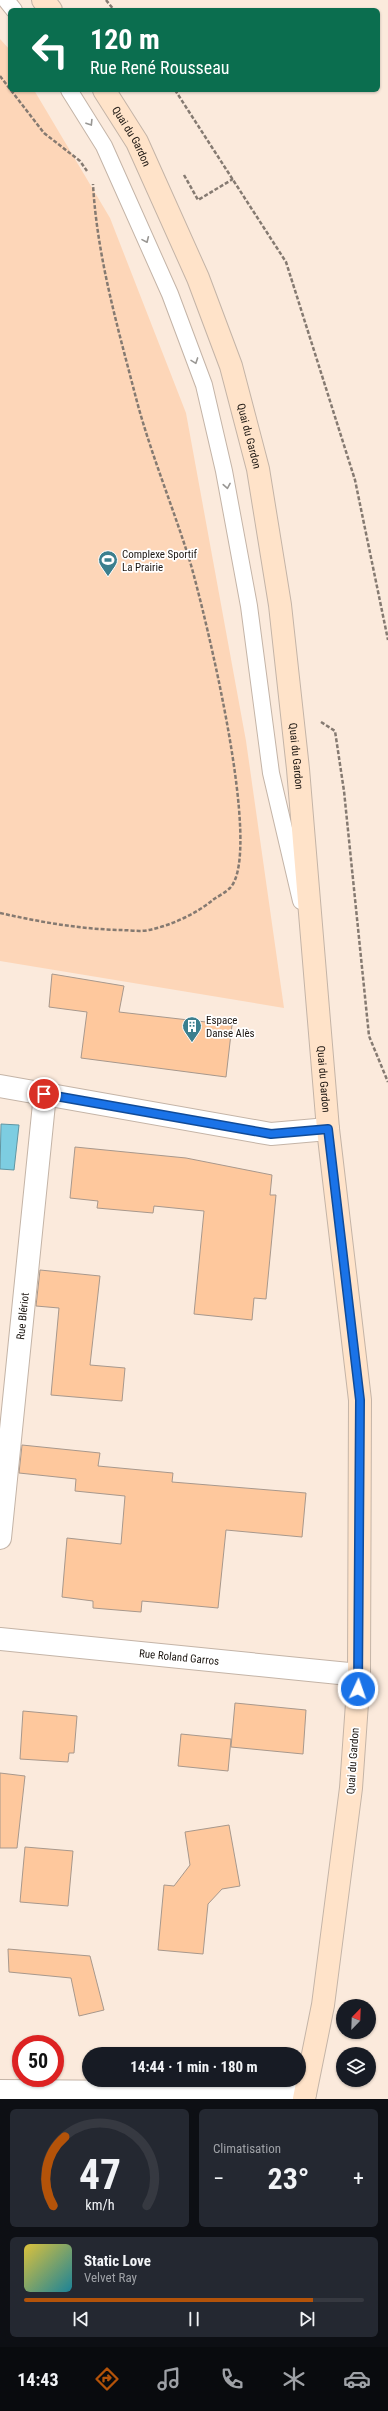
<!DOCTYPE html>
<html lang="fr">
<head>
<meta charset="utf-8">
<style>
	:root { --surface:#171b24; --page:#242831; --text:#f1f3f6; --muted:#9ea1a6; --line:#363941; --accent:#b45309 }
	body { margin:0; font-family:"Roboto Condensed",sans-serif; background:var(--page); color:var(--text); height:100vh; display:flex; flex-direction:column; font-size:15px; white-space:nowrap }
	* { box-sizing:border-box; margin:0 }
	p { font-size:13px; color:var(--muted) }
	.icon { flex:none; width:22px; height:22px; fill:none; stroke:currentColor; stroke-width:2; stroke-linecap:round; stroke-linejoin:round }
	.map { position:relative; height:2099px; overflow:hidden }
	.sheet { display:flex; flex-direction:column; gap:10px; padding:10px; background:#0d0f14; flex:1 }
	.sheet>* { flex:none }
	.banner { position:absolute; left:8px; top:8px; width:372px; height:84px; border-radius:6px; box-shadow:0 1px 3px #0004; background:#0b6e4f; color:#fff; overflow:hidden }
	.needle { width:26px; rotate:23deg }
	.buttons { position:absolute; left:336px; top:1999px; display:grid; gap:8px }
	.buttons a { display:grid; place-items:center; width:40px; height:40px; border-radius:50%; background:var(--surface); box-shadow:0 1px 3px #0004; font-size:20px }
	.speed { position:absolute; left:12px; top:2035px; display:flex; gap:8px; font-size:20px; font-weight:700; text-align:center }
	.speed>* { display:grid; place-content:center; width:52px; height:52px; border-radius:50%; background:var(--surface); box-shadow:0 1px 3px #0004; line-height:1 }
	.speed .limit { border:6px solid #d22; background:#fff; color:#111 }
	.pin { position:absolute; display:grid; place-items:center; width:34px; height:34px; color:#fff; margin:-17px; border:2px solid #fff; border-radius:50%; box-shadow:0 1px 4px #0007 }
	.me { position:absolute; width:44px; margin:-22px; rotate:3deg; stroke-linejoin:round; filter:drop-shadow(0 0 3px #0008) }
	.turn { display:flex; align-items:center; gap:14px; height:84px; padding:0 16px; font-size:18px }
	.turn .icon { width:52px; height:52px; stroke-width:2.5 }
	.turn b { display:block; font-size:28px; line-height:34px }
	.big { font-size:30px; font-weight:700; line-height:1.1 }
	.sheet .widget { flex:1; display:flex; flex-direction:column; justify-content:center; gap:6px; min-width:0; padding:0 14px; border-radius:6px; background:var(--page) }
	.sheet .dial { align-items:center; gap:0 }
	.dial svg { height:104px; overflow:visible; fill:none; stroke:var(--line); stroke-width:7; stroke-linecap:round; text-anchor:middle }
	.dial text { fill:var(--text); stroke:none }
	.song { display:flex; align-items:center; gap:12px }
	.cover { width:48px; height:48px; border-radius:6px; background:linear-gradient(135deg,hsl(50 70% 55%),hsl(190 70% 35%)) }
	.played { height:4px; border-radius:2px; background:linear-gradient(90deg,var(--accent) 85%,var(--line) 85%) }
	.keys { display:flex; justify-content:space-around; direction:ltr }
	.heat { display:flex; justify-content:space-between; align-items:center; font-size:22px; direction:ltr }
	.sheet .tiles { flex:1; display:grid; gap:10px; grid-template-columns:1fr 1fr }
	.widget:last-child { grid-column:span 2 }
	.trip { position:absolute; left:82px; top:2047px; width:224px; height:40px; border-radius:20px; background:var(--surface); box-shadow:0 1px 3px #0004; font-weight:700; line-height:40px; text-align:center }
	.tabs { display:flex; height:64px; justify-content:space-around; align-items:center; background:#090b0e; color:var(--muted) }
	.tabs .icon { width:28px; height:28px }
	.tabs .on { color:var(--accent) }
	.tabs b { font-size:18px; color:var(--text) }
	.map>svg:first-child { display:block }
	.green { fill:#fdd6b8 }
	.water { fill:#7dcde1; stroke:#6096a3 }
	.building { fill:#fec89d; stroke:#a8988c }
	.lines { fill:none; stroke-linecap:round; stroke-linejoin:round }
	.lane-casing { stroke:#c4b4a7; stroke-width:18 }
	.street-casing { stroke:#c4b4a7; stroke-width:24 }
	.secondary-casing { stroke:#c4b4a7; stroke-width:24 }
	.path { stroke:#857a71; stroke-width:2.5; stroke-dasharray:4 2; stroke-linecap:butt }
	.lane { stroke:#fff; stroke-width:16 }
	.street { stroke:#fff; stroke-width:22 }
	.secondary { stroke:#ffe3c9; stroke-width:22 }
	.oneway { stroke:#999794 }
	.route-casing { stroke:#114b97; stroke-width:10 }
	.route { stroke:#1a73e8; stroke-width:7 }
	.labels { text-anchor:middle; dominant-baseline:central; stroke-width:3.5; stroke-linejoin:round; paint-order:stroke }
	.street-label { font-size:11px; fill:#1d1712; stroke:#fff }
	.poi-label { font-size:11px; fill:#1d1712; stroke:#fff; text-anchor:start }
</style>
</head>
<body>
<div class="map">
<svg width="388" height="2099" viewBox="0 0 388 2099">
	<rect width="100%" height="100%" fill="#fbeadc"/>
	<polygon class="green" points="0,39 10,50 10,90 34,90 110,218 186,413 246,741 284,1008 0,961"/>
	<polygon class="water" points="1,1124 19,1125 14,1170 0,1169"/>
	<g class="building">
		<polygon points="52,974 124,986 119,1012 232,1025 226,1077 81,1058 87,1012 49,1007"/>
		<polygon points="75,1147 186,1158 272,1175 270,1195 276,1195 266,1299 254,1298 252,1320 194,1314 204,1211 154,1206 153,1213 97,1208 98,1201 70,1198"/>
		<polygon points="40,1270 100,1276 90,1365 125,1368 122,1401 51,1395 59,1308 36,1306"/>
		<polygon points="22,1445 100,1453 98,1466 173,1473 172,1482 306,1493 302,1537 226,1530 218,1608 142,1601 141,1612 93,1608 93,1601 62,1597 67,1538 121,1544 125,1496 75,1491 76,1479 19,1473"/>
		<polygon points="235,1703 306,1710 303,1754 231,1747"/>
		<polygon points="23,1711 77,1716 74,1753 69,1753 68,1762 20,1759"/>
		<polygon points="181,1734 231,1739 228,1771 178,1766"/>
		<polygon points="0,1773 25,1776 17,1848 0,1848"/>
		<polygon points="229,1825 240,1886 222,1889 208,1904 203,1954 158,1950 164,1885 174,1886 190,1865 185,1832"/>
		<polygon points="25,1847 73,1851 68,1906 20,1902"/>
		<polygon points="8,1949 90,1956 104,2010 79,2016 71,1978 9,1972"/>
	</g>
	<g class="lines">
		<defs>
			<g id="lane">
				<polyline points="6,0 14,10"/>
				<polyline points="69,90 104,146 170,294 204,385 224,471 249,606 271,773 301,901"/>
			</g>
			<g id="street">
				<polyline points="0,1086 271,1134 328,1129"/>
				<path id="s1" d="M0,1538L45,1094"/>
				<path id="s2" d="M0,1639L359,1675"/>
				<polyline points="0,2091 305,2093"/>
			</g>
			<g id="secondary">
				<polyline points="43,0 51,10"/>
				<path id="s3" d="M104,90L137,142L198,278L231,366L258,469L280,605L298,769L328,1129L360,1400L359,1675L351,1788L323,2005L304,2099"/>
			</g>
		</defs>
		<use href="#lane" class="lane-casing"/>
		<use href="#street" class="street-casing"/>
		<use href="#secondary" class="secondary-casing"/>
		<g class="path">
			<polyline points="106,0 114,10"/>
			<polyline points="0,76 44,133 80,161 87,171"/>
			<polyline points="175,90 286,262 355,480 388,640"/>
			<polyline points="184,175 198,200 233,179"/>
			<polyline points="321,722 335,731 344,791 369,1036 388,1082"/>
			<path d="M0,913C40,922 79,929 120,930C129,930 140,932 149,930C172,925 196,914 214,899C219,896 226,892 230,888C264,852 205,615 191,565C174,509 151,455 136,398C118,328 97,257 93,184"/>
		</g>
		<use href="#lane" class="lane"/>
		<use href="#street" class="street"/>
		<use href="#secondary" class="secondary"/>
	</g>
	<defs><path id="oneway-chevron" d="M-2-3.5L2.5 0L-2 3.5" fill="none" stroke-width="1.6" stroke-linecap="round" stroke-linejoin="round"/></defs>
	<g class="oneway">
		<use href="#oneway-chevron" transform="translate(90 123) rotate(58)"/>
		<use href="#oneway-chevron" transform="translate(146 240) rotate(66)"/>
		<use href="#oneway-chevron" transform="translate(195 361) rotate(70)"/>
		<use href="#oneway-chevron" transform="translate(227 486) rotate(80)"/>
	</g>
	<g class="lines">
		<defs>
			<polyline id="route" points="44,1094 271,1134 328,1129 360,1400 358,1689"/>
		</defs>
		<use href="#route" class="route-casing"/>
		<use href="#route" class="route"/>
	</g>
	<defs>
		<symbol id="stadium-pin" viewBox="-11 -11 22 30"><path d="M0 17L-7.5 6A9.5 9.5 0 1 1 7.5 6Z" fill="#3b7f8e" stroke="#fff"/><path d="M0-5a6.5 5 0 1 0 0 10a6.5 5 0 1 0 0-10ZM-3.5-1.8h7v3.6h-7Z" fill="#fff"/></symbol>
		<symbol id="building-pin" viewBox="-11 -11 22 30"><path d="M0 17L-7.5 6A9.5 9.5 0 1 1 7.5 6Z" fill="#3b7f8e" stroke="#fff"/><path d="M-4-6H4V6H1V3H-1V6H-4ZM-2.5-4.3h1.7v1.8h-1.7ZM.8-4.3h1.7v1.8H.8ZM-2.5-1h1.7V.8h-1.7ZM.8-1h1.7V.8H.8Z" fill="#fff"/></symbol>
	</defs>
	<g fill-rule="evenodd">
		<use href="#stadium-pin" x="97" y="549" width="22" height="30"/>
		<use href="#building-pin" x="181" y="1015" width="22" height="30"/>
	</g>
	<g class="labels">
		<g class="street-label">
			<text stroke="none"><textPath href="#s3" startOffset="54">Quai du Gardon</textPath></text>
			<text stroke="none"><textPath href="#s3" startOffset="377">Quai du Gardon</textPath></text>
			<text stroke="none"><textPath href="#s3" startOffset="701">Quai du Gardon</textPath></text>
			<text stroke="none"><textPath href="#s3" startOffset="1025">Quai du Gardon</textPath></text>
			<text stroke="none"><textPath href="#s1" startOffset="223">Rue Blériot</textPath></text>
			<text stroke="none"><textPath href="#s2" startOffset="180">Rue Roland Garros</textPath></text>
			<text transform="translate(353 1761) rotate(-86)">Quai du Gardon</text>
		</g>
		<g class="poi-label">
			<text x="122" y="554">Complexe Sportif<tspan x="122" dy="13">La Prairie</tspan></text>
			<text x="206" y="1020">Espace<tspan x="206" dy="13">Danse Alès</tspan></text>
		</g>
	</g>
</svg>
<div class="buttons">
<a><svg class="needle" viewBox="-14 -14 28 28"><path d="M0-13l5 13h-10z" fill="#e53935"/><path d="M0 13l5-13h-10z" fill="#9ea1a6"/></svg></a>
<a><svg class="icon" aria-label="layers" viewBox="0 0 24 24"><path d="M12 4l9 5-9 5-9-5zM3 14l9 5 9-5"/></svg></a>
</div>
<div class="speed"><div class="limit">50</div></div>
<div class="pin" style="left:44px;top:1094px;background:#d93025"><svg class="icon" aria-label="arrive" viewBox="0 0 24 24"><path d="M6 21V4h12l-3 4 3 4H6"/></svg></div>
<svg class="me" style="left:358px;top:1689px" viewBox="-20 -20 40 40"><circle r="17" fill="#1a73e8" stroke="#fff" stroke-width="3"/><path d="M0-11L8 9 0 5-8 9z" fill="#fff"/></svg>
<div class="trip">14:44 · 1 min · 180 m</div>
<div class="banner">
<div class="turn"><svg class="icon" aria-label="left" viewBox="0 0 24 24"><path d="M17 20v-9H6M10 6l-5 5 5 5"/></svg><div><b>120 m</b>Rue René Rousseau</div></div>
</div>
</div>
<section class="sheet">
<div class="tiles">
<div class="widget dial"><svg viewBox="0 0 100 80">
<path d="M14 69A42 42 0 1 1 86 69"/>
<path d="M14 69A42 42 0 0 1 23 16" stroke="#b45309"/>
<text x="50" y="56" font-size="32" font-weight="700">47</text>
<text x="50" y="72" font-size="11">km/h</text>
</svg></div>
<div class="widget"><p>Climatisation</p>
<div class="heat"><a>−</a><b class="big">23°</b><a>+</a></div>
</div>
<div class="widget">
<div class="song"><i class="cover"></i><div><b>Static Love</b><p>Velvet Ray</p></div></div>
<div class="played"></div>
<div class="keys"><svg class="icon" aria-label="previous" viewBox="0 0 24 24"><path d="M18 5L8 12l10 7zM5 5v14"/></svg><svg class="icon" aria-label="pause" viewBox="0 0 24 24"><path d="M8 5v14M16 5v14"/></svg><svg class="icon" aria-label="next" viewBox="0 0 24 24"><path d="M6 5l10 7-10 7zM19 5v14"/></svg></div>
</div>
</div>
</section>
<nav class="tabs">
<b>14:43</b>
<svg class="icon on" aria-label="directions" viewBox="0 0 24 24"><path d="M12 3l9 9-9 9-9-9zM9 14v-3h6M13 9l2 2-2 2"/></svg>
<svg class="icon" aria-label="music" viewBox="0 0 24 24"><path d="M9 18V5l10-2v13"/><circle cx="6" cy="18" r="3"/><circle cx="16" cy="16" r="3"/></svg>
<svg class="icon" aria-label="phone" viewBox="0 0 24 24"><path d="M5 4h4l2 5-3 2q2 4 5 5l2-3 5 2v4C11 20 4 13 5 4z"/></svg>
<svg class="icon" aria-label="climate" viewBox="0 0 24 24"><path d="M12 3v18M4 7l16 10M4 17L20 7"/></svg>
<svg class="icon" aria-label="car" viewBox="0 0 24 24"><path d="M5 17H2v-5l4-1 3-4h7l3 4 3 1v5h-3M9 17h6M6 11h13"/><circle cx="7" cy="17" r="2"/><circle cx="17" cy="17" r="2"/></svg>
</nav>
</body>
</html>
